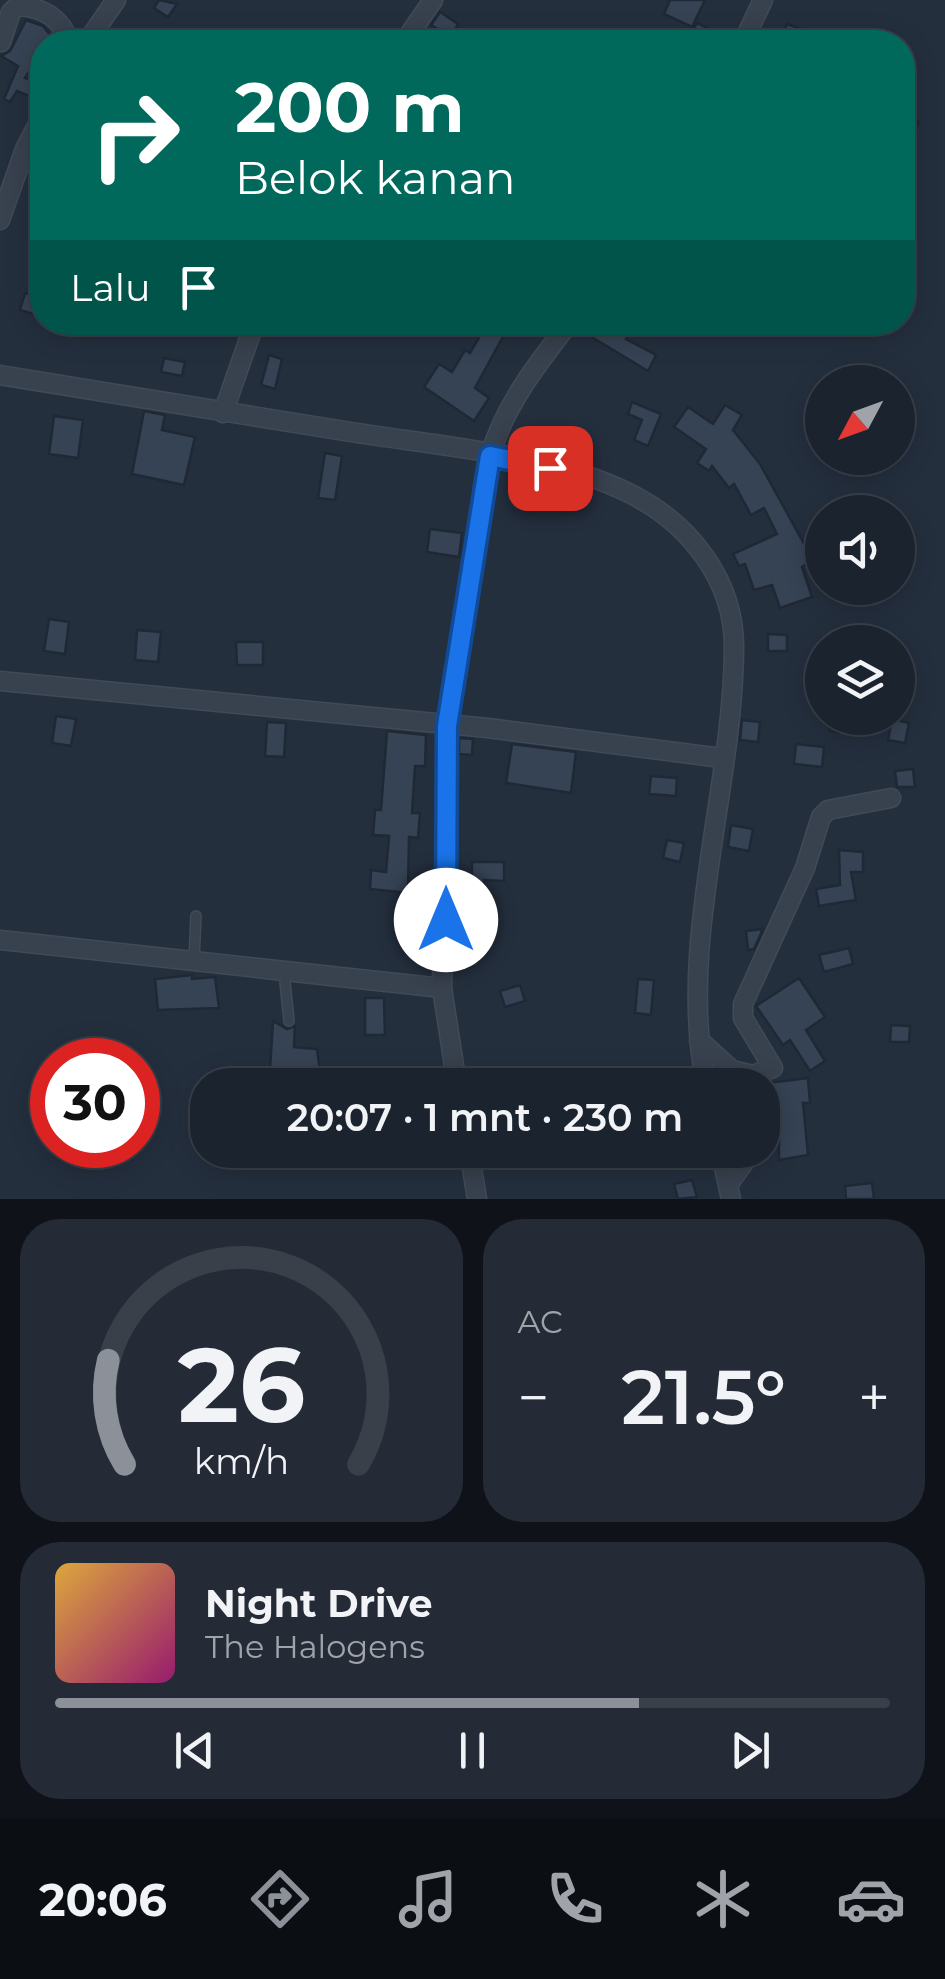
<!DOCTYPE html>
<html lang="id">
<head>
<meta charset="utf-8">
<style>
	:root { --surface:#1b232e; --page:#242b36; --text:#f1f3f6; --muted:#a0a4aa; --line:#39404a; --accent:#8c9099 }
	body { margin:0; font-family:Montserrat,sans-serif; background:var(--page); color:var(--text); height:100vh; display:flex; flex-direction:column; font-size:38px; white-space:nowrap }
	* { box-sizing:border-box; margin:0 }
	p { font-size:32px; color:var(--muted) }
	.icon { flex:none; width:55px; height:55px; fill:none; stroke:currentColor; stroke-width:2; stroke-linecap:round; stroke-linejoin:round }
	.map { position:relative; height:1199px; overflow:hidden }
	.details { display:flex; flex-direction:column; gap:20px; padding:20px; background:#0f1319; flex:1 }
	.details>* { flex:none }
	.hud { position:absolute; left:30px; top:30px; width:885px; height:305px; border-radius:40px; box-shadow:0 5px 25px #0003,0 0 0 2px var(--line); background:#00695c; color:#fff; overflow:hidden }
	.needle { width:65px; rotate:229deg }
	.fabs { position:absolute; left:805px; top:365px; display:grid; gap:20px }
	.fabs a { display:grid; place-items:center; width:110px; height:110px; border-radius:50%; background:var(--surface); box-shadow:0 5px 25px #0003,0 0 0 2px var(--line); font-size:50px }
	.speed { position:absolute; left:30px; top:1038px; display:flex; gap:20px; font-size:50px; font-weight:700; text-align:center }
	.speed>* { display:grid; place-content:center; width:130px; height:130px; border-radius:50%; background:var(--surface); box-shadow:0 5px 25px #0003,0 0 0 2px var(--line); line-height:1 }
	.speed .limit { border:15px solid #d22; background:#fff; color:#111 }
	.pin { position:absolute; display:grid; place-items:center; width:85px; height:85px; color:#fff; margin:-42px; border-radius:20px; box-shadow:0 5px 15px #0006 }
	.me { position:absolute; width:110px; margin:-55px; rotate:0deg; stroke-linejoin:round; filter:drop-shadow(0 0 8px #0008) }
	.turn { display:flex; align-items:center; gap:35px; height:210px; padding:0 40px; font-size:45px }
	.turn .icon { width:130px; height:130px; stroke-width:2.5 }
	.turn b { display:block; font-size:70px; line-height:85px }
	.then { display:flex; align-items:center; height:95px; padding:0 40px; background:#0003; gap:20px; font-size:38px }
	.big { font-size:75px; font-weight:600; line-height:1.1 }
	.details .tile { flex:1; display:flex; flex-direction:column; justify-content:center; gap:15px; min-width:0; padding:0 35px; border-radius:40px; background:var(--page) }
	.details .dial { align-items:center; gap:0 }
	.dial svg { height:260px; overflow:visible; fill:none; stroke:var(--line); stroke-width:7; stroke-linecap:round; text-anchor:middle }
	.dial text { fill:var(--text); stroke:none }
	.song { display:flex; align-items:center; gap:30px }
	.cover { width:120px; height:120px; border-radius:15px; background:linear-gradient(135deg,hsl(40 70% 55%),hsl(320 70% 35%)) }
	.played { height:10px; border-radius:5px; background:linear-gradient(90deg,var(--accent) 70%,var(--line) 70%) }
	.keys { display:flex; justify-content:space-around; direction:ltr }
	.heat { display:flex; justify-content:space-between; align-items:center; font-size:55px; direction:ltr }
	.details .tiles { flex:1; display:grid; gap:20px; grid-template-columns:1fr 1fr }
	.tile:last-child { grid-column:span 2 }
	.trip { position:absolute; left:190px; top:1068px; width:590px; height:100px; border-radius:40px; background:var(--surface); box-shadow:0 5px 25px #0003,0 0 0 2px var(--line); font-weight:600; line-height:100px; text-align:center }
	.dock { display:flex; height:160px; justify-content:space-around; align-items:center; background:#0b0e12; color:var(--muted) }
	.dock .icon { width:70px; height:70px }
	.dock .selected { color:var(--accent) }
	.dock b { font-size:45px; color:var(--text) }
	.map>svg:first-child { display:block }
	.building { fill:#364354; stroke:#1f2835; stroke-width:2.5 }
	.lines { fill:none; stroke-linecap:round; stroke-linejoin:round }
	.lane-casing { stroke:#414a57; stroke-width:12 }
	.street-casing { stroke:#414a57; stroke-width:21 }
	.lane { stroke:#38414e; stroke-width:9 }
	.street { stroke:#38414e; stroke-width:18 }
	.route-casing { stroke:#114b97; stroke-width:25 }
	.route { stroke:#1a73e8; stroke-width:18 }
</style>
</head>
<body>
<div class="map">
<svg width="945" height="1199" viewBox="0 0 945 1199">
	<rect width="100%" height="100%" fill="#242f3e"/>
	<g class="building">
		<polygon points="159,0 177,4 168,17 154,8"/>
		<polygon points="670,0 705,0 692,27 664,14"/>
		<polygon points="440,12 458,24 451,37 431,25"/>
		<polygon points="26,20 43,26 56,42 42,42 42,52 25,78 35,82 29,96 17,91 10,102 4,99 18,66 1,56 10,51"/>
		<polygon points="697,23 731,40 731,42 707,42 691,34"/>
		<polygon points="787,24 834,41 834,42 780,42"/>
		<polygon points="902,114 919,122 902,158"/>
		<polygon points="25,293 42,298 40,316 20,310"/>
		<polygon points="183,322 221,322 218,336 183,327"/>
		<polygon points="488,322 511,322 475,388 489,398 474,421 424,387 439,364 452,372 465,350 470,353"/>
		<polygon points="582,322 625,322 633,328 626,339 656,355 648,371 580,330"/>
		<polygon points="269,355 282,359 275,389 261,385"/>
		<polygon points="164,358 185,362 182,376 161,372"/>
		<polygon points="632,402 661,414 648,446 634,440 642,420 628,414"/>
		<polygon points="725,405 742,415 733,430 760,464 813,560 802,567 812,597 780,608 772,585 754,590 745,564 739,566 733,554 777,534 764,508 751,515 734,484 729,488 712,466 709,471 697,463 706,449 674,427 688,407 713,424"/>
		<polygon points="144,411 165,415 162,430 195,437 184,485 132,474"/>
		<polygon points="54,416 83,420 78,458 49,454"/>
		<polygon points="325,453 342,456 335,500 318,498"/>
		<polygon points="430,529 462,533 459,557 427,552"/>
		<polygon points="49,619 69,622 65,654 44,651"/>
		<polygon points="137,630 161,632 158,662 135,660"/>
		<polygon points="768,634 787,635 787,651 768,651"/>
		<polygon points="236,642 263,642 263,665 237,665"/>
		<polygon points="56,716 76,719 71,746 52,743"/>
		<polygon points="832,718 850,718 848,734 830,731"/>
		<polygon points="892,719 909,723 905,743 888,740"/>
		<polygon points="742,720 760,722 758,742 740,740"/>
		<polygon points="267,722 286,723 284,757 265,756"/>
		<polygon points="387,731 426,735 425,766 415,766 412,813 420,813 418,838 409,837 408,893 370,889 371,870 386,872 389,836 373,835 375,810 381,810"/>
		<polygon points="459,738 473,739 472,755 459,754"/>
		<polygon points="512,744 576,752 571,793 506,783"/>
		<polygon points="796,744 824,747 822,767 794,764"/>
		<polygon points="913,769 915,787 897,787 895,771"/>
		<polygon points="651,776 677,778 676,796 649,794"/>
		<polygon points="731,825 753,829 749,851 728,847"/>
		<polygon points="667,840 684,843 680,862 663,858"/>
		<polygon points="839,850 863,852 863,872 851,872 856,900 819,906 816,889 840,885"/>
		<polygon points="472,862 504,862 504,881 484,880 485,919 471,919"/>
		<polygon points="411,901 431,901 430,948 410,947"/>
		<polygon points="763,929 754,949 748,950 746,931"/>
		<polygon points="849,948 853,964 824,972 819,955"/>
		<polygon points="192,975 192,979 215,977 219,1008 158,1010 155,979"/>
		<polygon points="799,978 825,1017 806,1030 825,1061 810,1071 790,1040 783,1045 756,1006"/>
		<polygon points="638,979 654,980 651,1015 635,1013"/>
		<polygon points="520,985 525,1001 505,1007 500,991"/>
		<polygon points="365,998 384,998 385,1035 365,1035"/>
		<polygon points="273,1021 287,1029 295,1026 294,1047 317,1049 322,1085 269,1085"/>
		<polygon points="891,1025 910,1026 909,1042 890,1042"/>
		<polygon points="808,1078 810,1103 803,1103 808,1155 779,1160 779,1104 769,1105 768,1083"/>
		<polygon points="686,1150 707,1150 710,1162 691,1167"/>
		<polygon points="692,1180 697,1197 678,1199 674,1184"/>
		<polygon points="872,1183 874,1199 846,1199 845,1186"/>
	</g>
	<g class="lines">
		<defs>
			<g id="lane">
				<polyline points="194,960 196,916"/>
				<polyline points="284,972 289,1021"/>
			</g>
			<g id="street">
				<path d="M1,42L11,12L18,6C43,7 62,19 69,42"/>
				<polyline points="87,42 116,0"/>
				<polyline points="404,42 433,0"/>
				<polyline points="743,42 763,0"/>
				<polyline points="0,220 25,149 42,116"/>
				<path d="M0,375C117,394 234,414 351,432C438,446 552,454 631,494C690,524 735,581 734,649C733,791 677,943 706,1085"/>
				<polyline points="223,413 255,322"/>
				<polyline points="0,681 488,728 722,758"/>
				<path d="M0,940L442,988L447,726L490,456C504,406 538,363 570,322"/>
				<polyline points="442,988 457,1085"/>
				<polyline points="699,1040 732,1070 753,1075 754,1085"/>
				<polyline points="753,1075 773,1068 743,1018 743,1004 805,868 821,817 828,810 891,798"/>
				<polyline points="762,1133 762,1144"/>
				<polyline points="469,1150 477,1199"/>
				<polyline points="720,1150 731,1199"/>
				<polyline points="728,1185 753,1150"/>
			</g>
		</defs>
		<use href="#lane" class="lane-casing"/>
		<use href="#street" class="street-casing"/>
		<use href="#lane" class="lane"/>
		<use href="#street" class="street"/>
	</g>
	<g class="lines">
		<defs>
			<polyline id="route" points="446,920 447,726 490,456 550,468"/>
		</defs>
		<use href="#route" class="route-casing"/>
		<use href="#route" class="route"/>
	</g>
</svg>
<div class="fabs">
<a><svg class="needle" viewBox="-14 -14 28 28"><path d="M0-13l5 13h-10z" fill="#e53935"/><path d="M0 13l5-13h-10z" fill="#a0a4aa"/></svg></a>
<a><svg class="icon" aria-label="sound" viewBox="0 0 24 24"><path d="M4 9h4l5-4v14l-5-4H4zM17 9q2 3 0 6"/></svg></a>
<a><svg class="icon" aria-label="layers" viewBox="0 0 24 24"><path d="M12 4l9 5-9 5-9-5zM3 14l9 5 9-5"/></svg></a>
</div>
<div class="speed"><div class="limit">30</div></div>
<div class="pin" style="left:550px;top:468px;background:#d93025"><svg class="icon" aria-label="arrive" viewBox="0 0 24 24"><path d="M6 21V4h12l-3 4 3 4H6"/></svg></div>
<svg class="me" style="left:446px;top:920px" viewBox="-20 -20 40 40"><circle r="19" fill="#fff"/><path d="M0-13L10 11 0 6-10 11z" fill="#1a73e8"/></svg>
<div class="trip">20:07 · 1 mnt · 230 m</div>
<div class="hud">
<div class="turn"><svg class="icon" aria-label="right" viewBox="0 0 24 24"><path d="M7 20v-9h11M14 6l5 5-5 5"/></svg><div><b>200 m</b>Belok kanan</div></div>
<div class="then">Lalu<svg class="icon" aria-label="arrive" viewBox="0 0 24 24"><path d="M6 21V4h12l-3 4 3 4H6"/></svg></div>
</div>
</div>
<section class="details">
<div class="tiles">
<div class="tile dial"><svg viewBox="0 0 100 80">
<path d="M14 69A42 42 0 1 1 86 69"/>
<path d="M14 69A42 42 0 0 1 9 37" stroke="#8c9099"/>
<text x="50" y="56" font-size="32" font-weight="700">26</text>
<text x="50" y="72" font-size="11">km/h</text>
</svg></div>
<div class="tile"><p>AC</p>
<div class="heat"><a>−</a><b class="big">21.5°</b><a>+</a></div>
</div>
<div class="tile">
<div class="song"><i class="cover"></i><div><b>Night Drive</b><p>The Halogens</p></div></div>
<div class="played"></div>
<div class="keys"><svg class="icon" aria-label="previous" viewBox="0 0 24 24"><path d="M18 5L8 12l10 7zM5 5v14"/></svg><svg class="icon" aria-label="pause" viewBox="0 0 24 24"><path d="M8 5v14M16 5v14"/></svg><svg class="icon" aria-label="next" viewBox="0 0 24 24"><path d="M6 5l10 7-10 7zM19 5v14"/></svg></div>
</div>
</div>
</section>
<nav class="dock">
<b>20:06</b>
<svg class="icon selected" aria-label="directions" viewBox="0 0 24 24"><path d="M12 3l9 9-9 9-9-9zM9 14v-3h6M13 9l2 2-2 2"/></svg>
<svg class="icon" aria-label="music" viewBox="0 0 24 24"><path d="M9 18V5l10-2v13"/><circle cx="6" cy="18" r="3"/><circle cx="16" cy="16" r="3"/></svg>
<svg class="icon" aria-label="phone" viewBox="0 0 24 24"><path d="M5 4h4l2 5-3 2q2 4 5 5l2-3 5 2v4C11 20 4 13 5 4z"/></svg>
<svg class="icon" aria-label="climate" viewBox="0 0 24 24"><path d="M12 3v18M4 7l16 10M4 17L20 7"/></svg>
<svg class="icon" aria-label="car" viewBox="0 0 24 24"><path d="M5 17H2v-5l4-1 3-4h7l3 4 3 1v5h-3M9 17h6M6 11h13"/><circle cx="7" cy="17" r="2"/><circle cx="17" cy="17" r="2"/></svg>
</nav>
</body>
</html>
